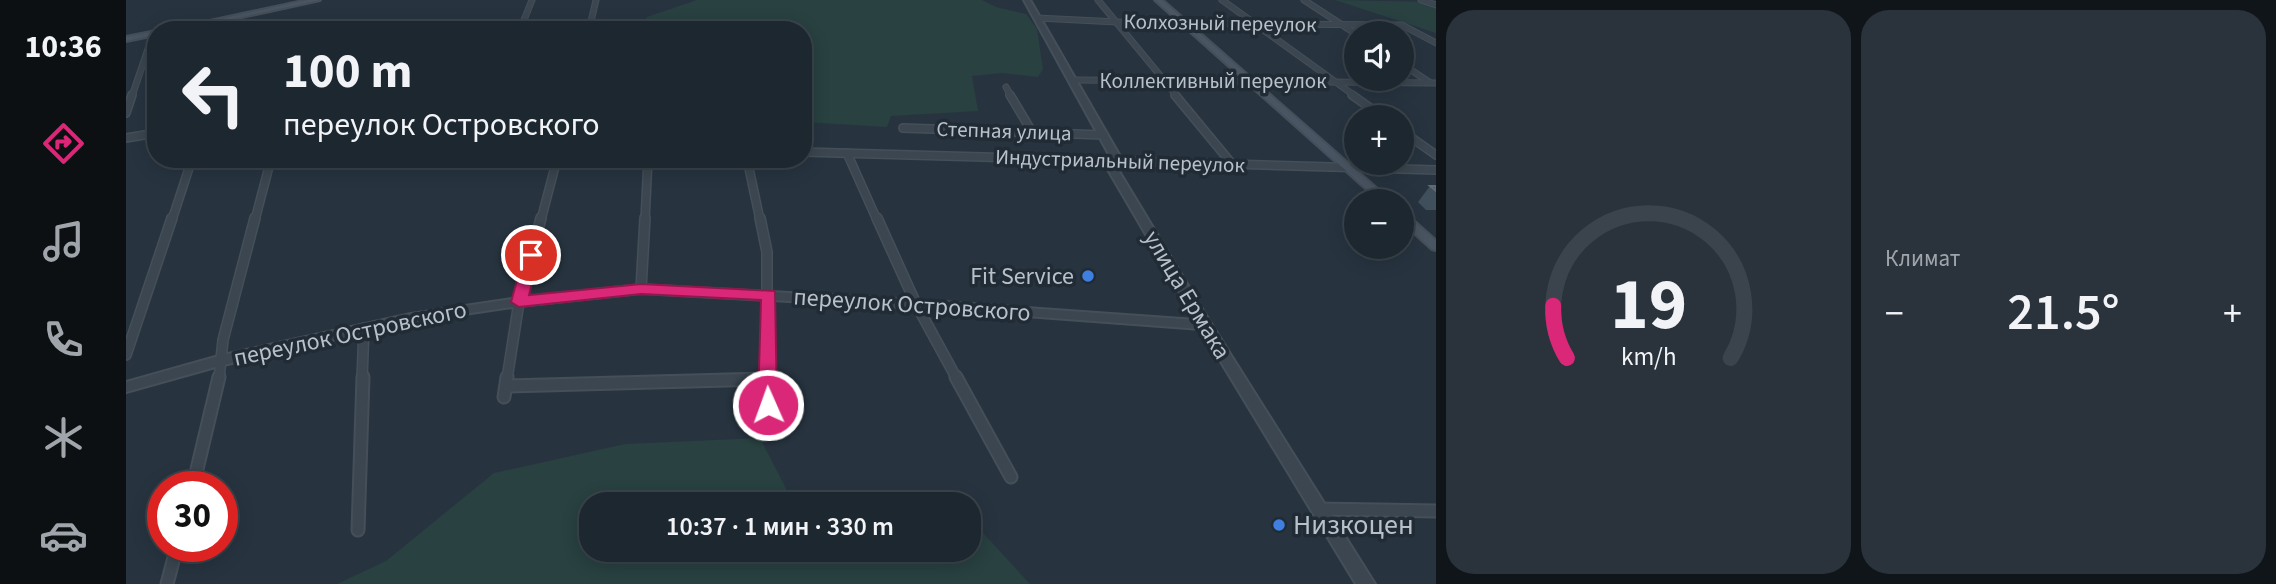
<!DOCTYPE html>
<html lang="ru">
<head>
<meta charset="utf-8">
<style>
	:root { --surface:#1d2730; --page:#2a333c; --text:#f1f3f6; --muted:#a0a5ab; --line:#3b444c; --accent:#db2777 }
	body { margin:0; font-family:"Source Sans 3",sans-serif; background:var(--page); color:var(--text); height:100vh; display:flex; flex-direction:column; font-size:26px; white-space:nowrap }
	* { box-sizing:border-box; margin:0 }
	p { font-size:23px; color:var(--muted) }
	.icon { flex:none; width:38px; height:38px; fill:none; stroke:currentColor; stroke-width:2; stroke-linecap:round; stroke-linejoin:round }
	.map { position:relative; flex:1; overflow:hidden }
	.drawer { display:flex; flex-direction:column; gap:10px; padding:10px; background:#10151a; width:840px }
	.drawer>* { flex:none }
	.guide { position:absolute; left:21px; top:21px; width:665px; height:147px; border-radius:28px; box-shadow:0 4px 18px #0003,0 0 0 2px var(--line); background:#1d2730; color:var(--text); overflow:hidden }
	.tools { position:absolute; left:1218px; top:21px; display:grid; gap:14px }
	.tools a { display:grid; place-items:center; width:70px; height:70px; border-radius:50%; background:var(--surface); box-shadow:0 4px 18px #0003,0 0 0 2px var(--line); font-size:35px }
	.speed { position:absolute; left:21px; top:471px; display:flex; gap:14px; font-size:35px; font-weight:700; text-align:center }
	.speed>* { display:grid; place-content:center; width:91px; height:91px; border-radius:50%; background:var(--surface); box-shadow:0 4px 18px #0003,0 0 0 2px var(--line); line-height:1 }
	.speed .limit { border:10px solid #d22; background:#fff; color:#111 }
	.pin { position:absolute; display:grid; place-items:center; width:60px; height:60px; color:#fff; margin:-30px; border:4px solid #fff; border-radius:50%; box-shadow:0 2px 7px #0007 }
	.me { position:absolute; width:77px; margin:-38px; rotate:358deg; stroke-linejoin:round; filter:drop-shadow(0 0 5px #0008) }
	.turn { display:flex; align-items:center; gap:24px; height:147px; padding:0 21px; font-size:32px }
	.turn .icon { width:91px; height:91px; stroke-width:2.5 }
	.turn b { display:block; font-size:49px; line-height:60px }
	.big { font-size:52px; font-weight:600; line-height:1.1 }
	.drawer .tile { flex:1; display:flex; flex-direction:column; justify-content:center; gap:10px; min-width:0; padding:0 24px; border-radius:28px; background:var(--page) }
	.drawer .dial { align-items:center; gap:0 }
	.dial svg { height:182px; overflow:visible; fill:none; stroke:var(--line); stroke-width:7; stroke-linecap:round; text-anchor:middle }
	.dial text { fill:var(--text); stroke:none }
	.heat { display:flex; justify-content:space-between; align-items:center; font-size:38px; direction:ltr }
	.drawer .tiles { flex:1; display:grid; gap:10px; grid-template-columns:repeat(2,1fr) }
	.trip { position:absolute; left:453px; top:492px; width:402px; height:70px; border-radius:28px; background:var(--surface); box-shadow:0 4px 18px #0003,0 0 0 2px var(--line); font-weight:600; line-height:70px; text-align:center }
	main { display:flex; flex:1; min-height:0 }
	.dock { display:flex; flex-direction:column; width:126px; justify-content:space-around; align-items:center; background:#0c1013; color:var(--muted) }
	.dock .icon { width:49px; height:49px }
	.dock .selected { color:var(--accent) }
	.dock b { font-size:32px; color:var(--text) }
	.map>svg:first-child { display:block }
	.green { fill:#294141 }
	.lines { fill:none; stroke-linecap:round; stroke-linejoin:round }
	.minor-far3-casing { stroke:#454f59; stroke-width:7 }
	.minor-far2-casing { stroke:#454f59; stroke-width:10 }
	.minor-far1-casing { stroke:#454f59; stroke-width:12 }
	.minor-casing { stroke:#454f59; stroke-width:15 }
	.tertiary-casing { stroke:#454f59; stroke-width:4 }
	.secondary-casing { stroke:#454f59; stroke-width:4 }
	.minor-far3 { stroke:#3b4650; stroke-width:5 }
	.minor-far2 { stroke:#3b4650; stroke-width:7 }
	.minor-far1 { stroke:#3b4650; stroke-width:9 }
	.minor { stroke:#3b4650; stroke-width:11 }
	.tertiary { fill:#3b4650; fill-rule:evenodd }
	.secondary { fill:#4a5563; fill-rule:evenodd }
	.wall { fill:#404f5c }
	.building { fill:#4d5b68; stroke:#5e6b77; stroke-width:2 }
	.route { fill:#db2777; stroke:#8e194d; stroke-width:2 }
	.shop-dot { fill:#3f7fe0; stroke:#202b35; stroke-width:2.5 }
	.labels { text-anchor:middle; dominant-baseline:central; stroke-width:7; stroke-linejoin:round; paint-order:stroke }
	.far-street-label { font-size:21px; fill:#b8c1ca; stroke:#202b35 }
	.poi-label { font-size:24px; fill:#b8c1ca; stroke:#202b35; text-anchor:end }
	.street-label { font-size:24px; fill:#b8c1ca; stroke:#202b35 }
	.near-poi-label { font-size:28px; fill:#b8c1ca; stroke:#202b35; text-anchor:start }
</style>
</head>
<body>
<main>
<nav class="dock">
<b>10:36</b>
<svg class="icon selected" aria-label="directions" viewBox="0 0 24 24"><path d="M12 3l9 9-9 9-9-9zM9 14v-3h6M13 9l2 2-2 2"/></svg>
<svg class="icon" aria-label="music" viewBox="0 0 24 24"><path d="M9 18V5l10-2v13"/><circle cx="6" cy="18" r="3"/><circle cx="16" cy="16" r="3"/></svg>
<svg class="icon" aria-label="phone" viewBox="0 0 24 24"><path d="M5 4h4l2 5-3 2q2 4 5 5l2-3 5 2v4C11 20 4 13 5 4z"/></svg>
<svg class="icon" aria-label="climate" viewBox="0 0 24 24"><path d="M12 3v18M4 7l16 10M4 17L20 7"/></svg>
<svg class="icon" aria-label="car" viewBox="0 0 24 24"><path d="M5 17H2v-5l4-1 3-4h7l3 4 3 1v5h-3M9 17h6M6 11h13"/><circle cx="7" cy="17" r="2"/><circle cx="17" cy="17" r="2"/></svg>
</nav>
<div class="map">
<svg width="1310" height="584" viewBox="0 0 1310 584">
	<rect width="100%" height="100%" fill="#273440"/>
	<g class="green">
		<polygon points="571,0 856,0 870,7 900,14 911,29 917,69 912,77 876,73 846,76 852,111 765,116 761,127 677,122 677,30 511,30 521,17"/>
		<polygon points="1209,0 1310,2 1310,33"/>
		<polygon points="634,438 668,504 466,504 466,550 844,550 844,527 859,535 904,584 211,584 260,561 368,473 499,444"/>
	</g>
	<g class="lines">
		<defs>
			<g id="minor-far3">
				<polyline points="972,0 1051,96"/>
				<polyline points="1096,0 1229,96"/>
				<polyline points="1178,0 1230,34"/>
				<polyline points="1295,0 1310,5"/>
				<polyline points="911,18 1012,23 1276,25 1310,43"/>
				<polyline points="394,30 406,0"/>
				<polyline points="463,30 470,0"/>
				<polyline points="1276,64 1303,82"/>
				<polyline points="948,80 1310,83"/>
				<polyline points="880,87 885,96"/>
				<polyline points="6,96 22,49"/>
			</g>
			<g id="minor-far2">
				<polyline points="884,95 905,130"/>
				<polyline points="1049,95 1106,164"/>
				<polyline points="1226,95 1257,117"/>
				<polyline points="0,113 6,95"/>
				<polyline points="777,128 978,135"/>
				<polyline points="1276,131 1310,155"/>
				<polyline points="0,138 30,133"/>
				<polyline points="677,152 1310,170"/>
				<polyline points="721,153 751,220"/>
				<polyline points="621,159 634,220"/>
				<polyline points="46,220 66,159"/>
				<polyline points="129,220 145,159"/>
				<polyline points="415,220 431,159"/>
				<polyline points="519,220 522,159"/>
			</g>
			<g id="minor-far1">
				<polyline points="634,218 641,252 641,379"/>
				<polyline points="751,218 790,304 831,379"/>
				<polyline points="515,289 519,218"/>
				<polyline points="0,355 46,218"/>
				<polyline points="93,379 97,340 129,218"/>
				<polyline points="236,379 238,328"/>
				<polyline points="381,379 393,302 415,218"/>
			</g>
			<g id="minor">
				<polyline points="641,377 641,405"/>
				<polyline points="830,377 885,477"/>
				<polyline points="380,386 640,379"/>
				<polyline points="378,397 381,377"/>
				<polyline points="67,486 93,377"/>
				<polyline points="1192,509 1310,511"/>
				<polyline points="232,530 237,377"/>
				<polyline points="41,584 51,546"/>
			</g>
			<polygon id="tertiary" points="898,0 904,0 995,158 991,168 1084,322 1249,584 1230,584 1075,329 790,308 515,293 393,306 285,322 93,366 0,392 0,382 93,356 285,314 393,298 515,285 790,300 1070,320 981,168 985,158"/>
			<g id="secondary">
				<polygon points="182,0 194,0 56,30 42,30"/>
				<polygon points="1029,0 1036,0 1265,201 1254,201"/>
				<polygon points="30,31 30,35 0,41 0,37"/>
				<polygon points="1276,213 1280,214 1310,241 1310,250 1306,249 1276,222"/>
			</g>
		</defs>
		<use href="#minor-far3" class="minor-far3-casing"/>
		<use href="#minor-far2" class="minor-far2-casing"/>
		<use href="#minor-far1" class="minor-far1-casing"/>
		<use href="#minor" class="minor-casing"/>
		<use href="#tertiary" class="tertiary-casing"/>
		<use href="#secondary" class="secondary-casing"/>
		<use href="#minor-far3" class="minor-far3"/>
		<use href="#minor-far2" class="minor-far2"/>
		<use href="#minor-far1" class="minor-far1"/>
		<use href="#minor" class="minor"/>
		<use href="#tertiary" class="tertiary"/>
		<use href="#secondary" class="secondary"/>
	</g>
	<polygon class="wall" points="1304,186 1310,186 1310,210 1300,210 1292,202"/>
	<polygon class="building" points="1304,186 1310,186 1310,191"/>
	<polygon class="route" points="405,250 413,255 403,295 515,284 649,291 651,405 648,410 635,410 632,405 635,300 515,294 393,307 385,302 398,255"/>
	<g class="shop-dot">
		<circle cx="962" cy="276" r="7"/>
		<circle cx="1153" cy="525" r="7"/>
	</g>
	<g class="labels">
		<g class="far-street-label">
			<text transform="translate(1094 23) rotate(1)">Колхозный переулок</text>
			<text x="1087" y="81">Коллективный переулок</text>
			<text transform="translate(878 131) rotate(2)">Степная улица</text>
			<text transform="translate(994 161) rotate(2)">Индустриальный переулок</text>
		</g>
		<g class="poi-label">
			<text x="948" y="276">Fit Service</text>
		</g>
		<g class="street-label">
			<text transform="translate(1061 295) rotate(59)">улица Ермака</text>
			<text transform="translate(786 305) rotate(4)">переулок Островского</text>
			<text transform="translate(224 334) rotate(-12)">переулок Островского</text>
		</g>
		<g class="near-poi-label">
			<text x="1167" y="525">Низкоцен</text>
		</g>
	</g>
</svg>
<div class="tools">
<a><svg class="icon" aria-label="sound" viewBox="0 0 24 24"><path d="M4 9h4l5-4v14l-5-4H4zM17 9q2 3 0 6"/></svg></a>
<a>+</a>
<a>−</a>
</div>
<div class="speed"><div class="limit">30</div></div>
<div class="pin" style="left:405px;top:255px;background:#d93025"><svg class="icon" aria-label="arrive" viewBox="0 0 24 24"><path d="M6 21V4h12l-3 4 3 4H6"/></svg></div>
<svg class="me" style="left:642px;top:405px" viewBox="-20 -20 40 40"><circle r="17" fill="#db2777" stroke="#fff" stroke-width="3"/><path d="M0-11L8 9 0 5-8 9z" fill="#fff"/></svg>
<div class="trip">10:37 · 1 мин · 330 m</div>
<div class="guide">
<div class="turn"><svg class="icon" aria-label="left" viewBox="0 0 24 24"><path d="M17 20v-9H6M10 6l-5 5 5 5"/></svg><div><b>100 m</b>переулок Островского</div></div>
</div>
</div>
<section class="drawer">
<div class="tiles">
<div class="tile dial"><svg viewBox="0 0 100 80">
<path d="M14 69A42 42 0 1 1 86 69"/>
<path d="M14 69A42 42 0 0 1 8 46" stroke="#db2777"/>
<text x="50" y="56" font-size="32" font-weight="700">19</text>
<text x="50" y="72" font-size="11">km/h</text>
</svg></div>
<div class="tile"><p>Климат</p>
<div class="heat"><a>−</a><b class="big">21.5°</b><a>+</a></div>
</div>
</div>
</section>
</main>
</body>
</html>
